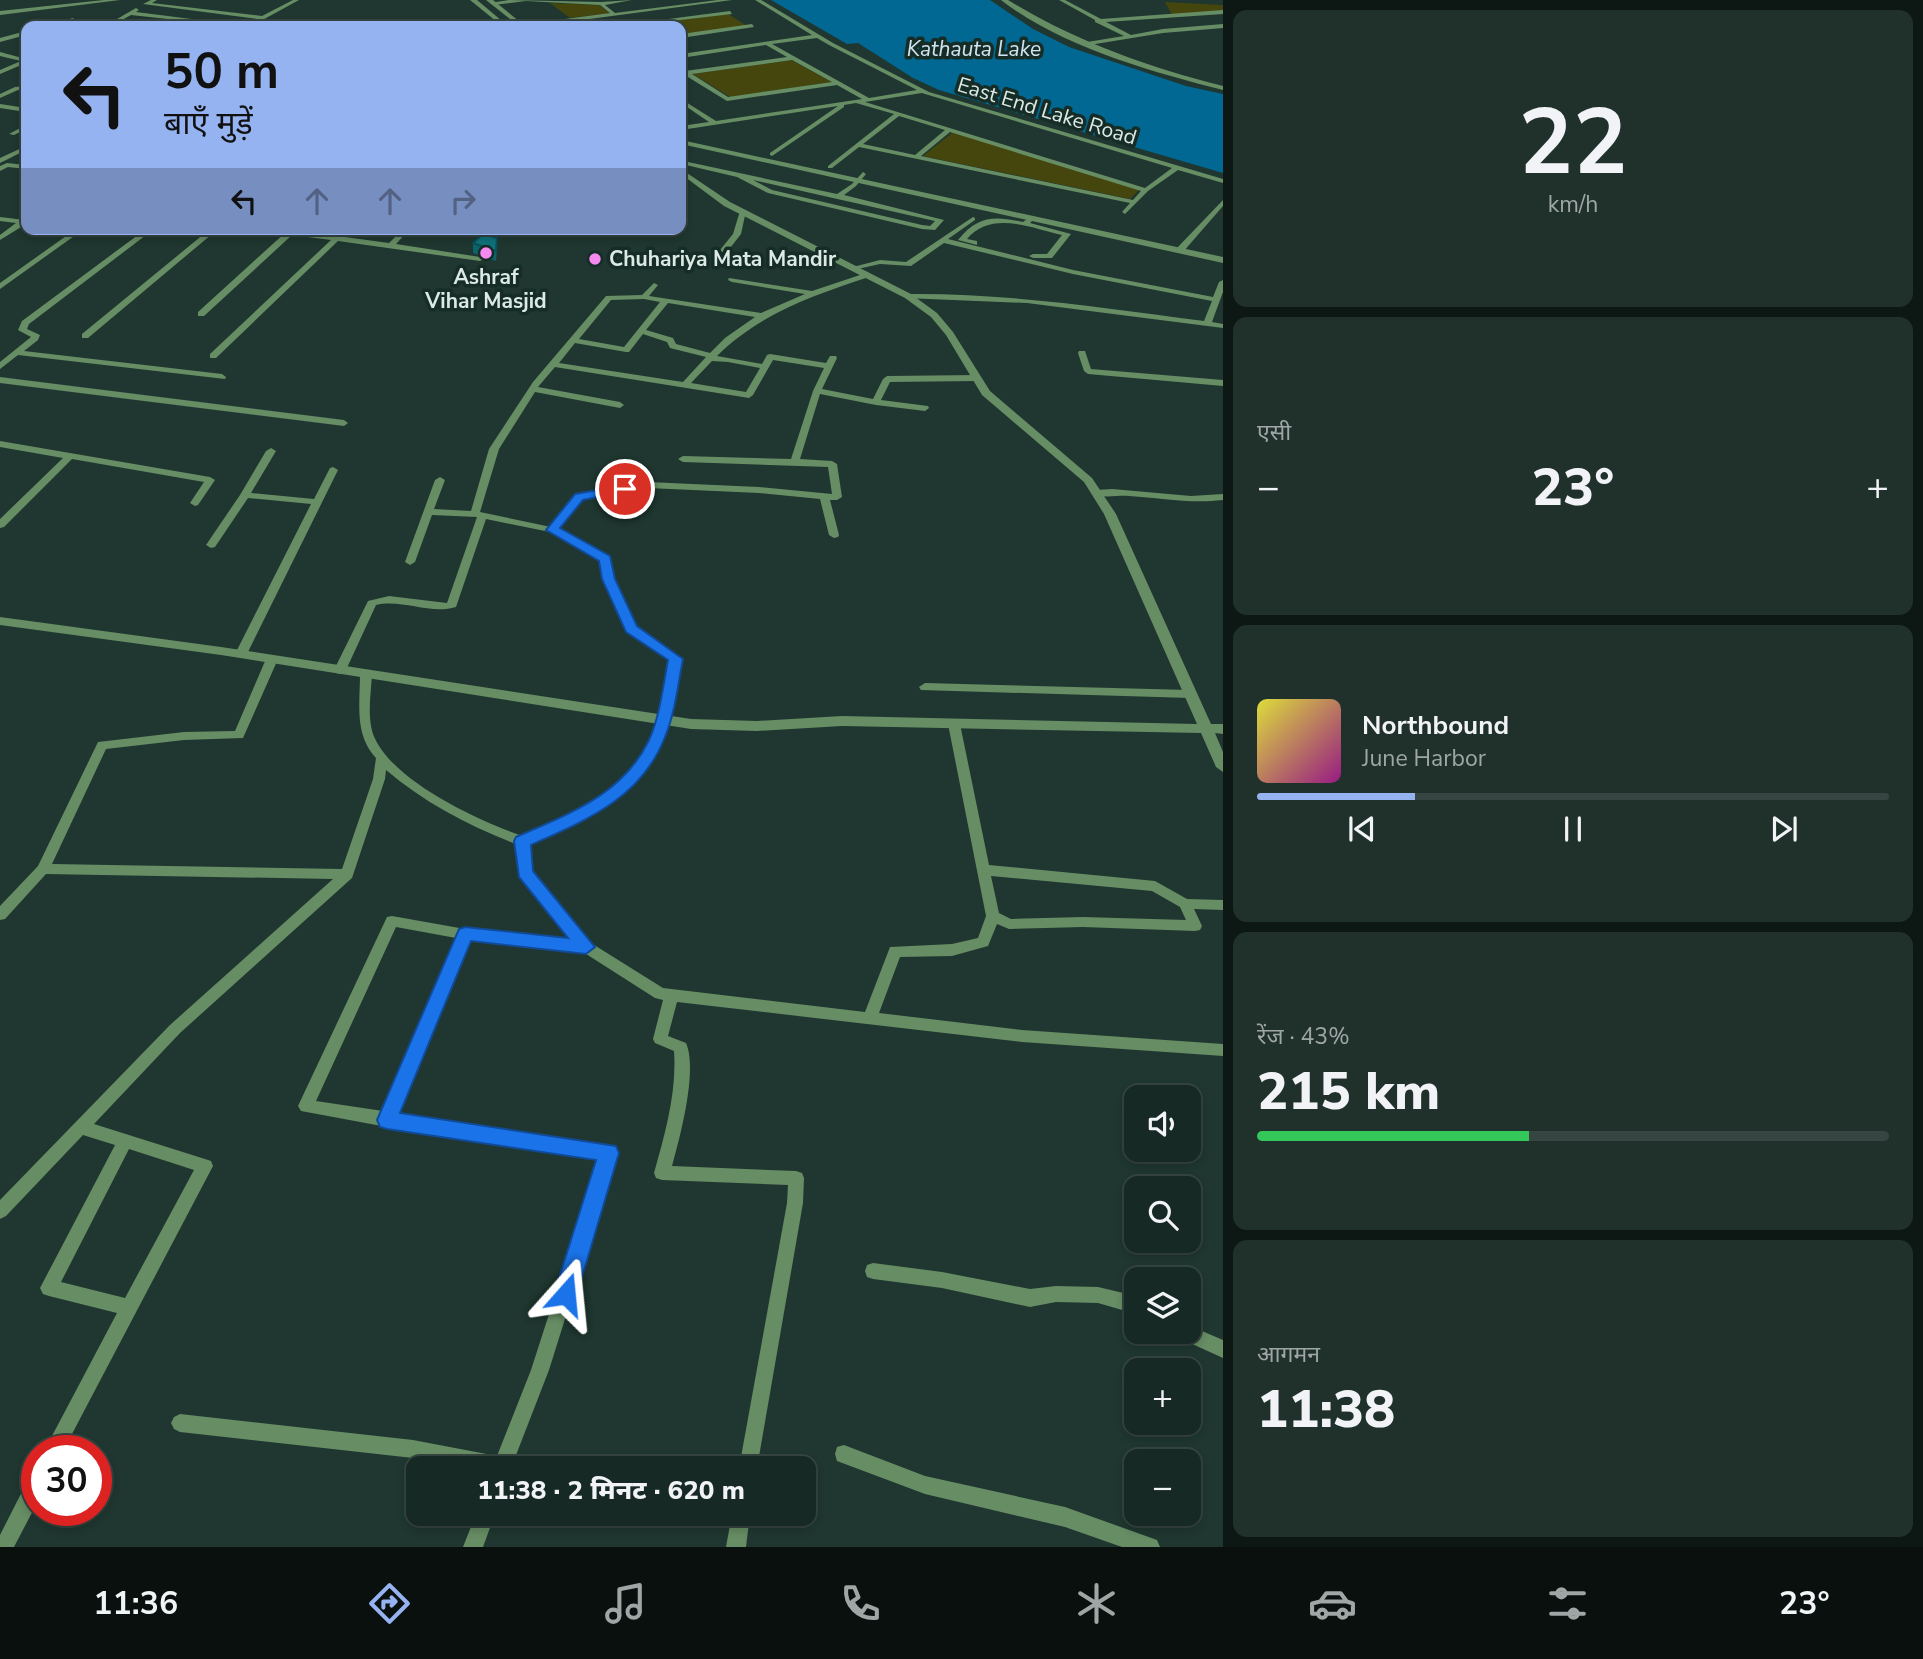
<!DOCTYPE html>
<html lang="hi">
<head>
<meta charset="utf-8">
<style>
	:root { --surface:#172924; --page:#20312c; --text:#f1f3f6; --muted:#9ea6a6; --line:#364541; --accent:#95b2f1 }
	body { margin:0; font-family:"Nunito Sans","Noto Sans Devanagari",sans-serif; background:var(--page); color:var(--text); height:100vh; display:flex; flex-direction:column; font-size:26px; white-space:nowrap }
	* { box-sizing:border-box; margin:0 }
	p { font-size:23px; color:var(--muted) }
	.icon { flex:none; width:38px; height:38px; fill:none; stroke:currentColor; stroke-width:2; stroke-linecap:round; stroke-linejoin:round }
	.map { position:relative; flex:1; overflow:hidden }
	.sheet { display:flex; flex-direction:column; gap:10px; padding:10px; background:#0d1714; width:700px }
	.sheet>* { flex:none }
	.top-card { position:absolute; left:21px; top:21px; width:665px; height:214px; border-radius:14px; box-shadow:0 4px 10px #0003,0 0 0 2px var(--line); background:#95b2f1; color:#111; overflow:hidden }
	.fabs { position:absolute; left:1124px; top:1085px; display:grid; gap:14px }
	.fabs a { display:grid; place-items:center; width:77px; height:77px; border-radius:14px; background:var(--surface); box-shadow:0 4px 10px #0003,0 0 0 2px var(--line); font-size:35px }
	.speed { position:absolute; left:21px; top:1435px; display:flex; gap:14px; font-size:35px; font-weight:700; text-align:center }
	.speed>* { display:grid; place-content:center; width:91px; height:91px; border-radius:50%; background:var(--surface); box-shadow:0 4px 10px #0003,0 0 0 2px var(--line); line-height:1 }
	.speed .limit { border:10px solid #d22; background:#fff; color:#111 }
	.pin { position:absolute; display:grid; place-items:center; width:60px; height:60px; color:#fff; margin:-30px; border:4px solid #fff; border-radius:50%; box-shadow:0 2px 7px #0007 }
	.me { position:absolute; width:77px; margin:-38px; rotate:18deg; stroke-linejoin:round; filter:drop-shadow(0 0 5px #0008) }
	.turn { display:flex; align-items:center; gap:24px; height:147px; padding:0 28px; font-size:32px }
	.turn .icon { width:91px; height:91px; stroke-width:2.5 }
	.turn b { display:block; font-size:49px; line-height:60px }
	.lanes { display:flex; align-items:center; height:66px; padding:0 28px; background:#0003; justify-content:center; gap:35px; direction:ltr }
	.lanes .off { opacity:.35 }
	.big { font-size:52px; font-weight:800; line-height:1.1 }
	.sheet .widget { flex:1; display:flex; flex-direction:column; justify-content:center; gap:10px; min-width:0; padding:0 24px; border-radius:14px; background:var(--page) }
	.sheet .dial { align-items:center; gap:0 }
	.dial b { font-size:91px; line-height:1 }
	.song { display:flex; align-items:center; gap:21px }
	.cover { width:84px; height:84px; border-radius:10px; background:linear-gradient(135deg,hsl(60 70% 55%),hsl(310 70% 35%)) }
	.played { height:7px; border-radius:4px; background:linear-gradient(90deg,var(--accent) 25%,var(--line) 25%) }
	.keys { display:flex; justify-content:space-around; direction:ltr }
	.heat { display:flex; justify-content:space-between; align-items:center; font-size:38px; direction:ltr }
	.charge { height:10px; border-radius:5px; background:linear-gradient(90deg,#34c759 43%,var(--line) 0) }
	.trip { position:absolute; left:406px; top:1456px; width:410px; height:70px; border-radius:14px; background:var(--surface); box-shadow:0 4px 10px #0003,0 0 0 2px var(--line); font-weight:800; line-height:70px; text-align:center }
	.menu { display:flex; height:112px; justify-content:space-around; align-items:center; background:#09100e; color:var(--muted) }
	.menu .icon { width:49px; height:49px }
	.menu .current { color:var(--accent) }
	.menu b { font-size:32px; color:var(--text) }
	main { display:flex; flex:1; min-height:0 }
	.map>svg:first-child { display:block }
	.green { fill:#44460d }
	.water { fill:#006892 }
	.lines { fill:none; stroke-linecap:round; stroke-linejoin:round }
	.minor { fill:#678d64; fill-rule:evenodd }
	.tertiary { fill:#678d64; fill-rule:evenodd }
	.wall { fill:#0c636b }
	.building { fill:#0e737c; stroke:#0a5057; stroke-width:2 }
	.route { fill:#1a73e8; stroke:#114b97; stroke-width:2 }
	.poi-dot { fill:#f489f0; stroke:#152d26; stroke-width:2.5 }
	.labels { text-anchor:middle; dominant-baseline:central; stroke-width:7; stroke-linejoin:round; paint-order:stroke }
	.far-water-label { font-size:21px; font-style:italic; fill:#d1e4f1; stroke:#152d26 }
	.far-street-label { font-size:21px; fill:#dce9e5; stroke:#152d26 }
	.far-poi-label { font-size:21px; font-weight:bold; fill:#dce9e5; stroke:#152d26; text-anchor:start }
</style>
</head>
<body>
<main>
<div class="map">
<svg width="1223" height="1547" viewBox="0 0 1223 1547">
	<rect width="100%" height="100%" fill="#1f3730"/>
	<g class="green">
		<polygon points="1165,2 1223,5 1223,12 1172,15"/>
		<polygon points="550,3 599,5 610,13 570,18"/>
		<polygon points="728,14 747,26 681,34 681,26 631,26"/>
		<polygon points="791,60 832,82 730,97 693,74"/>
		<polygon points="953,132 1139,190 1130,199 923,156"/>
	</g>
	<polygon class="water" points="771,0 990,0 1033,29 1069,47 1186,86 1223,94 1223,173 939,90 913,78 858,43 847,44"/>
	<g class="lines">
		<g class="minor">
			<polygon points="104,0 120,0 0,15 0,11"/>
			<polygon points="151,0 157,0 152,3 262,16 293,0 299,0 257,23 254,21 257,19 143,4"/>
			<polygon points="509,0 601,2 632,0 605,5 615,13 718,0 732,0 567,22 565,19 610,13 600,5 526,1 493,5 490,3"/>
			<path d="M755,0H761L833,43L929,92L1223,179V183L1178,170L1148,191L1125,214L1122,212L1130,203L859,147L832,168H828V166L894,114L856,103L844,105V107L772,156L770,155V153L838,106L681,130V126L709,122L681,103V99L716,121L862,99L837,85L727,101L683,74L685,71L787,57L766,45L681,58V54L812,35ZM817,38L829,45L917,90L869,98L772,44ZM792,60L832,82L728,97L692,74ZM922,93L925,94L1172,168L1145,188L865,102ZM899,116L945,130L915,155L863,144ZM950,132L1141,191L1133,200L921,156Z"/>
			<polygon points="1059,0 1065,0 1101,19 1223,10 1223,14 1106,22 1131,35 1163,29 1223,24 1223,28 1163,33 1083,46 1081,43 1124,36 1095,22 1095,20"/>
			<polygon points="136,8 139,10 136,12 247,26 232,26 131,15 122,20 158,26 118,23 111,26 105,26"/>
			<polygon points="730,11 732,14 629,26 615,26"/>
			<polygon points="73,18 75,21 54,26 46,26"/>
			<polygon points="409,20 414,21 408,26 403,26"/>
			<polygon points="752,24 754,27 681,38 681,34"/>
			<polygon points="26,31 26,35 0,42 0,38"/>
			<polygon points="0,52 26,59 26,63 0,74 0,70 21,61 0,56"/>
			<polygon points="26,86 26,90 18,90 0,98 0,94 15,87"/>
			<polygon points="0,104 26,108 26,112 0,108"/>
			<polygon points="26,125 26,129 14,135 9,134"/>
			<polygon points="26,146 26,150 0,163 0,158"/>
			<path d="M688,162L837,194L852,184L863,172L866,174L856,186L844,195L944,220L935,230L922,229L768,193L737,177L686,165V163ZM753,180L935,221L930,226L922,225L772,190Z"/>
			<polygon points="7,163 26,165 26,169 8,167 0,171 0,166"/>
			<polygon points="1223,200 1223,206 1183,252 1177,252 1177,248"/>
			<polygon points="743,209 746,211 741,234 727,252 721,252 720,250 733,234 740,211"/>
			<path d="M1031,216L1035,218L1030,223L1071,234L1052,258H1033L1029,256L1033,254H1047L1062,235C1031,228 991,210 967,239L977,241V245L958,240C978,215 995,216 1023,222Z"/>
			<polygon points="0,217 25,220 26,224 0,240 0,235 16,223 0,221"/>
			<path d="M973,217L975,218V220L948,239L1073,270L1213,297L1219,282L1223,280V292L1212,322L1223,324V328L1027,303L905,298V294H908C1008,293 1105,308 1204,321L1212,301L1073,274L944,243L911,266L880,264L853,270L849,268L880,260L906,262Z"/>
			<polygon points="76,229 84,229 0,289 0,283"/>
			<polygon points="146,229 154,229 29,324 27,329 40,335 38,340 24,351 222,374 226,377 225,379 18,355 0,369 0,362 31,337 18,330 22,321"/>
			<polygon points="210,229 218,229 88,338 82,338 82,334"/>
			<polygon points="286,229 389,243 403,229 410,229 396,244 480,257 484,259 480,261 338,241 216,358 210,358 210,354 331,240 292,235 204,316 198,316 198,312 286,232"/>
			<path d="M866,273H869V277C814,295 759,314 717,356L762,364L767,355L770,354L826,363L830,356H836L837,358L822,389L873,399L883,379L887,376L977,375L981,378L977,381L890,382L881,400L928,406L929,408L925,411L876,405L820,394L800,459L832,461L837,464L842,497L837,500H830L839,535L838,537L834,538L829,535L820,499L759,493L648,488L582,499L559,529L609,557L613,579L636,627L682,659C677,682 674,706 667,729C646,792 585,819 529,843L531,872L591,943L663,988L865,1012L890,947L952,944L978,938L986,916L948,724L954,720L960,724L989,865L1155,881L1187,899L1223,900V910L1194,909L1202,926L1200,930L1195,931L1083,927L1009,929L997,924L988,946L952,956L900,957L879,1013L1022,1030L1223,1044V1056L1022,1042L677,1002L668,1036L686,1043C698,1070 680,1137 672,1166L796,1171L802,1173L804,1178L803,1203L757,1468H739L787,1203L788,1185L662,1180L656,1178L654,1173C665,1134 677,1092 674,1051L655,1043L653,1039L663,1000L655,998L583,952L469,940L398,1113L609,1146L615,1148L617,1153L549,1370L511,1468H465L413,1458L180,1432L174,1429L171,1423L174,1417L180,1414L413,1440L497,1456L531,1370L599,1159L387,1127L301,1111L298,1106L387,917L392,916L465,929L572,940L520,877L516,844C469,826 425,803 386,770L385,779L352,878L180,1033L94,1124L205,1159L211,1161L213,1166L63,1451H44L117,1313L49,1296L43,1294L40,1288L115,1145L83,1135L6,1216L0,1219V1200L170,1025L333,879L46,874L5,919L0,920V906L38,866L98,742L184,732L235,731L266,659L272,655L278,659L243,738L184,740L106,749L52,864L342,869L373,779L376,758C354,734 360,704 360,674L366,670L372,674C371,693 367,716 373,734C390,780 477,820 522,836C575,813 635,787 655,728C663,706 665,683 670,660L627,631L603,579L600,560L550,532L486,519L456,607C430,615 403,599 376,605L346,670L340,674L336,673L334,670L367,603L368,601L389,596L447,603L477,517L432,515L415,562L410,565L405,562L435,480L440,477L445,480L434,509L471,511L489,449L533,382L606,296L642,295L654,283L658,285L649,296L761,313L805,294L732,282L728,280L729,278L812,291ZM644,299L660,302L624,347L579,339L611,300ZM668,303L755,317L725,338L710,353L676,344L673,338L646,330ZM643,334L667,342L670,348L706,357L683,382L559,363L575,343L626,352H629ZM773,360L824,368L813,391L791,459L683,456L678,459L683,462L828,467L832,494L759,487L648,482L576,495L551,527L480,512L499,449L535,392L620,408L624,405L620,402L538,387L555,367L749,398L753,395ZM712,361L728,362L760,368L746,392L691,383ZM991,876L1152,891L1180,907L1186,920L1083,917L1011,919L999,913ZM396,927L456,938L383,1111L316,1101ZM129,1149L194,1170L125,1298L61,1282Z"/>
			<polygon points="1079,351 1085,351 1091,369 1223,380 1223,386 1088,374 1084,371 1078,353"/>
			<polygon points="0,377 344,420 348,423 344,426 0,383"/>
			<polygon points="0,441 210,477 215,480 198,505 195,506 190,503 204,482 72,459 4,527 0,528 0,519 63,458 0,447"/>
			<polygon points="271,448 276,451 251,493 314,499 330,468 333,467 338,470 247,654 241,658 235,654 311,504 248,498 215,547 211,548 206,545 240,495 266,451"/>
			<path d="M1112,489L1191,496L1223,494V500C1191,504 1161,498 1129,496C1118,495 1100,499 1091,493L1096,490Z"/>
			<polygon points="925,683 1190,690 1196,694 1190,698 921,690 919,687"/>
			<polygon points="873,1263 942,1272 1030,1289 1056,1286 1098,1287 1136,1296 1136,1314 1098,1303 1056,1302 1030,1307 942,1288 873,1279 867,1277 865,1271 867,1265"/>
			<polygon points="1188,1325 1223,1340 1223,1358 1179,1338 1176,1332 1188,1332"/>
			<polygon points="844,1445 925,1476 1065,1507 1157,1540 1160,1547 1122,1547 1065,1527 925,1494 837,1461 835,1454 837,1447"/>
			<polygon points="37,1474 37,1503 14,1547 0,1547 0,1535 30,1476"/>
			<polygon points="476,1514 495,1514 483,1547 463,1547"/>
			<polygon points="732,1514 750,1514 746,1547 726,1547"/>
		</g>
		<g class="tertiary">
			<polygon points="470,0 477,0 508,26 502,26"/>
			<polygon points="486,0 493,0 525,26 519,26"/>
			<path d="M1001,0H1008C1075,41 1147,67 1223,86V90C1151,72 1060,46 1001,0Z"/>
			<polygon points="681,140 1223,257 1223,263 681,144"/>
			<polygon points="681,169 730,202 911,294 937,313 953,332 990,391 1092,478 1116,514 1211,724 1223,724 1223,734 1215,733 1223,752 1223,772 1216,767 1201,733 842,726 757,731 691,729 221,655 0,625 0,617 221,647 691,719 757,721 842,716 1197,724 1104,514 1084,482 982,395 946,335 931,317 905,298 724,206 681,174"/>
		</g>
	</g>
	<polygon class="wall" points="473,243 497,249 496,261 473,253"/>
	<polygon class="building" points="483,234 497,238 496,251 473,243"/>
	<path class="route" d="M625,485L630,486V491L583,500L560,528L610,556L615,579L637,626L683,659C678,685 675,713 665,737C641,799 586,820 531,845L533,871L595,947L586,954L471,941L400,1113L616,1146L619,1153L577,1294L573,1302L566,1305L558,1302L554,1294L596,1160L387,1129L380,1127L377,1120L459,929L465,927L568,938L519,877L514,841L516,837C568,814 623,795 649,740C660,716 663,686 668,660L626,632L602,579L599,561L546,530L575,494Z"/>
	<g class="poi-dot">
		<circle cx="486" cy="253" r="7"/>
		<circle cx="595" cy="259" r="7"/>
	</g>
	<g class="labels">
		<g class="far-water-label">
			<text x="974" y="49">Kathauta Lake</text>
		</g>
		<g class="far-street-label">
			<text transform="translate(1047 111) rotate(17)">East End Lake Road</text>
		</g>
		<g class="far-poi-label">
			<text x="609" y="259">Chuhariya Mata Mandir</text>
			<text x="486" y="277" text-anchor="middle">Ashraf<tspan x="486" dy="24">Vihar Masjid</tspan></text>
		</g>
	</g>
</svg>
<div class="fabs">
<a><svg class="icon" aria-label="sound" viewBox="0 0 24 24"><path d="M4 9h4l5-4v14l-5-4H4zM17 9q2 3 0 6"/></svg></a>
<a><svg class="icon" aria-label="search" viewBox="0 0 24 24"><circle cx="10" cy="10" r="6"/><path d="M15 15l6 6"/></svg></a>
<a><svg class="icon" aria-label="layers" viewBox="0 0 24 24"><path d="M12 4l9 5-9 5-9-5zM3 14l9 5 9-5"/></svg></a>
<a>+</a>
<a>−</a>
</div>
<div class="speed"><div class="limit">30</div></div>
<div class="pin" style="left:625px;top:489px;background:#d93025"><svg class="icon" aria-label="arrive" viewBox="0 0 24 24"><path d="M6 21V4h12l-3 4 3 4H6"/></svg></div>
<svg class="me" style="left:566px;top:1294px" viewBox="-20 -20 40 40"><path d="M0-17L14 15 0 8-14 15z" fill="#1a73e8" stroke="#fff" stroke-width="4"/></svg>
<div class="trip">11:38 · 2 मिनट · 620 m</div>
<div class="top-card">
<div class="turn"><svg class="icon" aria-label="left" viewBox="0 0 24 24"><path d="M17 20v-9H6M10 6l-5 5 5 5"/></svg><div><b>50 m</b>बाएँ मुड़ें</div></div>
<div class="lanes"><svg class="icon" aria-label="left" viewBox="0 0 24 24"><path d="M17 20v-9H6M10 6l-5 5 5 5"/></svg><svg class="icon off" aria-label="ahead" viewBox="0 0 24 24"><path d="M12 20V5M6 11l6-6 6 6"/></svg><svg class="icon off" aria-label="ahead" viewBox="0 0 24 24"><path d="M12 20V5M6 11l6-6 6 6"/></svg><svg class="icon off" aria-label="right" viewBox="0 0 24 24"><path d="M7 20v-9h11M14 6l5 5-5 5"/></svg></div>
</div>
</div>
<section class="sheet">
<div class="widget dial"><b>22</b><p>km/h</p></div>
<div class="widget"><p>एसी</p>
<div class="heat"><a>−</a><b class="big">23°</b><a>+</a></div>
</div>
<div class="widget">
<div class="song"><i class="cover"></i><div><b>Northbound</b><p>June Harbor</p></div></div>
<div class="played"></div>
<div class="keys"><svg class="icon" aria-label="previous" viewBox="0 0 24 24"><path d="M18 5L8 12l10 7zM5 5v14"/></svg><svg class="icon" aria-label="pause" viewBox="0 0 24 24"><path d="M8 5v14M16 5v14"/></svg><svg class="icon" aria-label="next" viewBox="0 0 24 24"><path d="M6 5l10 7-10 7zM19 5v14"/></svg></div>
</div>
<div class="widget"><p>रेंज · 43%</p><b class="big">215 km</b><div class="charge"></div></div>
<div class="widget"><p>आगमन</p><b class="big">11:38</b></div>
</section>
</main>
<nav class="menu">
<b>11:36</b>
<svg class="icon current" aria-label="directions" viewBox="0 0 24 24"><path d="M12 3l9 9-9 9-9-9zM9 14v-3h6M13 9l2 2-2 2"/></svg>
<svg class="icon" aria-label="music" viewBox="0 0 24 24"><path d="M9 18V5l10-2v13"/><circle cx="6" cy="18" r="3"/><circle cx="16" cy="16" r="3"/></svg>
<svg class="icon" aria-label="phone" viewBox="0 0 24 24"><path d="M5 4h4l2 5-3 2q2 4 5 5l2-3 5 2v4C11 20 4 13 5 4z"/></svg>
<svg class="icon" aria-label="climate" viewBox="0 0 24 24"><path d="M12 3v18M4 7l16 10M4 17L20 7"/></svg>
<svg class="icon" aria-label="car" viewBox="0 0 24 24"><path d="M5 17H2v-5l4-1 3-4h7l3 4 3 1v5h-3M9 17h6M6 11h13"/><circle cx="7" cy="17" r="2"/><circle cx="17" cy="17" r="2"/></svg>
<svg class="icon" aria-label="filters" viewBox="0 0 24 24"><path d="M4 7h16M4 17h16"/><circle cx="9" cy="7" r="2"/><circle cx="15" cy="17" r="2"/></svg>
<b>23°</b>
</nav>
</body>
</html>
